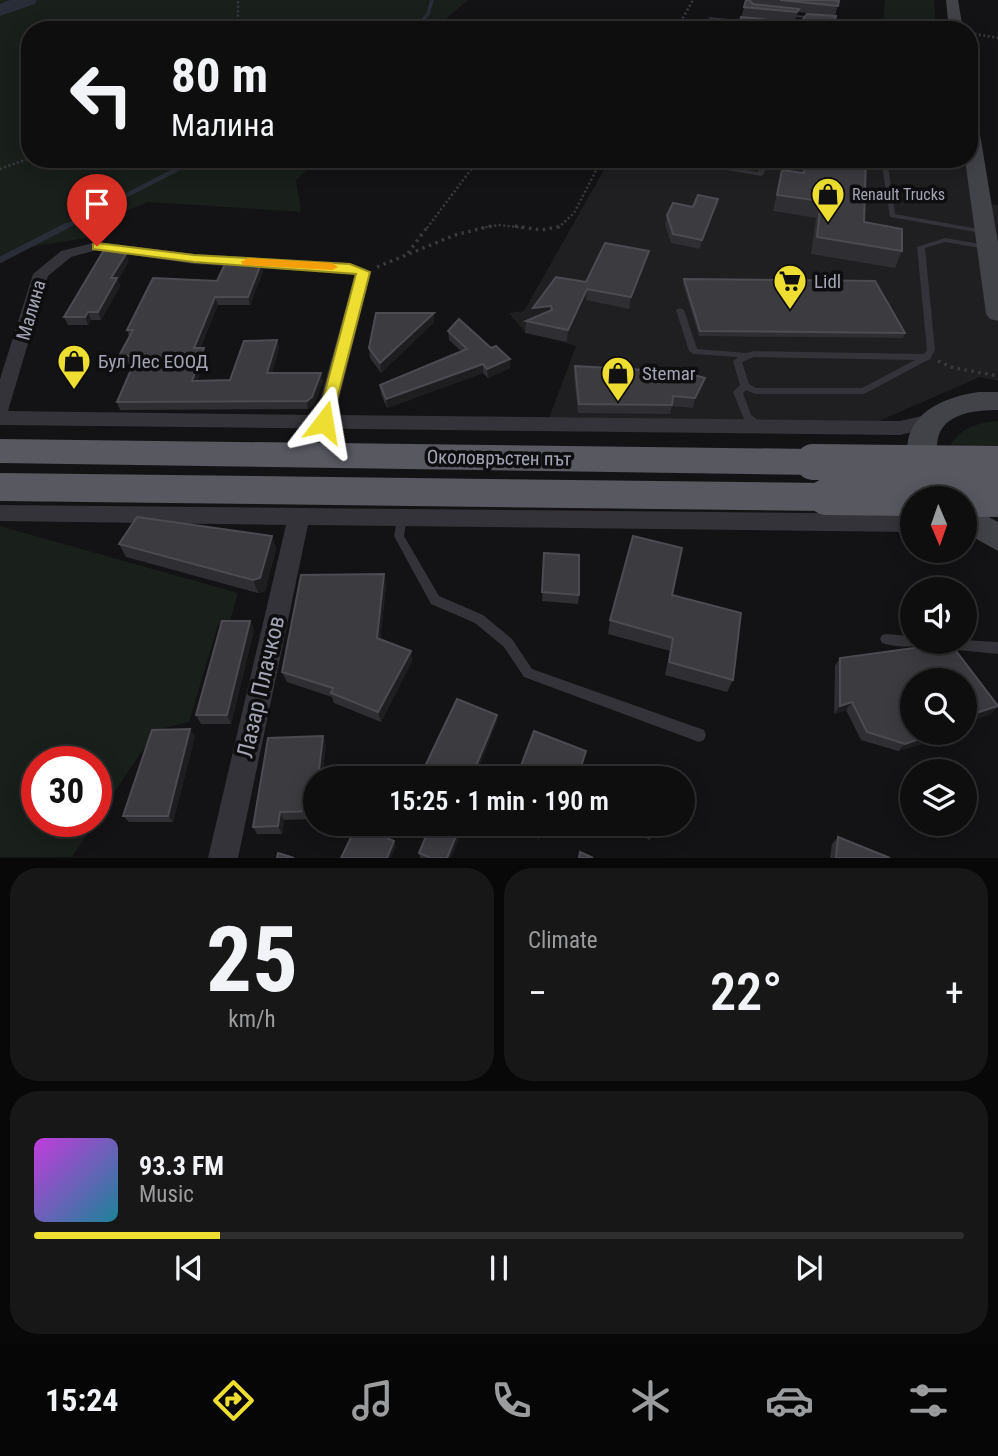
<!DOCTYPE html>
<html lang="en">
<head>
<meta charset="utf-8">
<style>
	:root { --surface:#0e0e0f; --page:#171718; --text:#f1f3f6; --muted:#9b9c9e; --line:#2e2e2f; --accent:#edde31 }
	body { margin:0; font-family:"Roboto Condensed",sans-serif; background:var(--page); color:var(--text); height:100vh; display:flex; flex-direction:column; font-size:26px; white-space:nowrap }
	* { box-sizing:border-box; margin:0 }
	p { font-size:23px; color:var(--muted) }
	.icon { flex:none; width:38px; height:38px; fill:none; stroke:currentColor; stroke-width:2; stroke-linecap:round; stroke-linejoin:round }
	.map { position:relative; height:858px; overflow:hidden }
	.sheet { display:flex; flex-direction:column; gap:10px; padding:10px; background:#080808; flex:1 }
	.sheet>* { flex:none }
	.guide { position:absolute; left:21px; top:21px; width:957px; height:147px; border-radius:28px; box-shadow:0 4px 18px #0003,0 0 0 2px var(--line); background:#0e0e0f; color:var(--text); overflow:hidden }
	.needle { width:46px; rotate:178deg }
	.fabs { position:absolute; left:900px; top:486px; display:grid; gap:14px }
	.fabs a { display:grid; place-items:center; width:77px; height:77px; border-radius:50%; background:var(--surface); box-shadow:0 4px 18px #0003,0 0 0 2px var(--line); font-size:35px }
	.speed { position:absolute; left:21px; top:746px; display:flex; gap:14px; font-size:35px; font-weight:700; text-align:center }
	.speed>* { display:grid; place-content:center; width:91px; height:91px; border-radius:50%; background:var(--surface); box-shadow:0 4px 18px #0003,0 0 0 2px var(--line); line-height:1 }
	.speed .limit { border:10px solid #d22; background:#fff; color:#111 }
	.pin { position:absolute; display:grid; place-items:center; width:60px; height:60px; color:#fff; margin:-72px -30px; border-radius:50% 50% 50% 0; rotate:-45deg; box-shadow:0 0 7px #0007 }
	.pin .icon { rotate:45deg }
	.me { position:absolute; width:77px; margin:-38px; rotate:14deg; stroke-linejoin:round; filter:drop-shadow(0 0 5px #0008) }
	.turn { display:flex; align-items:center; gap:24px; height:147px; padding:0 35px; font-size:32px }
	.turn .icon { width:91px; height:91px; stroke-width:2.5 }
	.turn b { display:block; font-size:49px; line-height:60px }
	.big { font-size:52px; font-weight:600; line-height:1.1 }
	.sheet .widget { flex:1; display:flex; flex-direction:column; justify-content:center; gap:10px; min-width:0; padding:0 24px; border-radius:28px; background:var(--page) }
	.sheet .dial { align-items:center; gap:0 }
	.dial b { font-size:91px; line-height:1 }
	.song { display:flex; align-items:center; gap:21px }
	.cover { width:84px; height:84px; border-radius:10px; background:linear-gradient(135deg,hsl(290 70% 55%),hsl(190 70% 35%)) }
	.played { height:7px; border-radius:4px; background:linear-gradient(90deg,var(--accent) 20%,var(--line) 20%) }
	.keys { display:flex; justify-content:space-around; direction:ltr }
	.heat { display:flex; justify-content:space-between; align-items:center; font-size:38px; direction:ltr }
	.sheet .tiles { flex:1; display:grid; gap:10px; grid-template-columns:1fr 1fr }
	.widget:last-child { grid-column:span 2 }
	.trip { position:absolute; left:303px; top:766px; width:392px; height:70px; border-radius:35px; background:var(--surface); box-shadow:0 4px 18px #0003,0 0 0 2px var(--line); font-weight:600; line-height:70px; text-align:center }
	.tab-bar { display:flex; height:112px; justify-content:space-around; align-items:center; background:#060606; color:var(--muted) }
	.tab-bar .icon { width:49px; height:49px }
	.tab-bar .selected { color:var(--accent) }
	.tab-bar b { font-size:32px; color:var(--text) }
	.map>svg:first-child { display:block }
	.built { fill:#1f1e21 }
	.green { fill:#191f1b }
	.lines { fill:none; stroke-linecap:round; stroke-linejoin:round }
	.stream-far2 { stroke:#292d37; stroke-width:3.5 }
	.stream-far1 { stroke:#292d37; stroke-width:4.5 }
	.stream { stroke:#292d37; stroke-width:6 }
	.river { fill:#292d37; fill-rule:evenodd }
	.path-far1 { stroke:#3a3a40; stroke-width:2.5; stroke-dasharray:2 2.5; stroke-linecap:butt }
	.path { stroke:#3a3a40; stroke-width:3.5; stroke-dasharray:2.5 4.5; stroke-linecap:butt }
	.service { fill:#343339; fill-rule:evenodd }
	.minor { fill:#343339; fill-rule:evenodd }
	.secondary { fill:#424249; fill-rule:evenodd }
	.trunk { fill:#585861; fill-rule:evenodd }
	.trunk-bridge { stroke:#585861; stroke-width:36 }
	.wall { fill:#2f2e32 }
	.shaded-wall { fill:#1e1d20 }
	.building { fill:#3b3b40; stroke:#4c4b52; stroke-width:2 }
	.route { fill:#edde31; stroke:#9a9020; stroke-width:2 }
	.slow { fill:#f59e0b }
	.labels { text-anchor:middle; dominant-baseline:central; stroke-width:7; stroke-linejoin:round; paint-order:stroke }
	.far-poi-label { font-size:16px; fill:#a4a5b4; stroke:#0e0d0f; text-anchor:start }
	.poi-label { font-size:19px; fill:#a4a5b4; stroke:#0e0d0f; text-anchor:start }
	.street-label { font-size:19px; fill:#a4a5b4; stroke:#0e0d0f }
	.near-street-label { font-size:23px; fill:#a4a5b4; stroke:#0e0d0f }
</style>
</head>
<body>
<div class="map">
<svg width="998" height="858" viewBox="0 0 998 858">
	<rect width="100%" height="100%" fill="#131214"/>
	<polygon class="built" points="970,133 979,202 998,205 998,381 980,377 879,421 549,418 576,346 524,331 509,313 524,311 610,159 970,159"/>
	<g class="green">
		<polygon points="0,0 468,0 433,30 30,30 30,159 319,159 296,180 301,212 148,202 117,215 93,237 17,249 0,257"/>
		<polygon points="885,0 934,0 936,27 883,21"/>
		<path d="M998,421V518L983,509L948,449C960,428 974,423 998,421Z"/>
		<polygon points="0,526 238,593 229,625 218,625 189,722 156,730 96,820 96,761 37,761 37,821 96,821 72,857 0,857"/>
	</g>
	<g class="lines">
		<polyline class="stream-far2" points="414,30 428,14 432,0"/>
		<polyline class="stream-far1" points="63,228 197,159"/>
		<polyline class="stream" points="0,260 66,226"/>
		<polygon class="river" points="10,0 37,0 35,4 0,16 0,4"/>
		<g class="path-far1">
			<polyline points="227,30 238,20 238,0"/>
			<polyline points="676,30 693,0"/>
			<polyline points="970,33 998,38"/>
			<polyline points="0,169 30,158"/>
			<polyline points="427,228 479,159"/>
			<polyline points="481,228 500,225 525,228"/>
			<polyline points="558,228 574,213 602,159"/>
		</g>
		<g class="path">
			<polyline points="515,226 541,230 562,226"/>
			<polyline points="408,253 428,226"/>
			<polyline points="377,267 455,235 491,226"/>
			<polyline points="938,361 954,368 998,376"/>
		</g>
		<g class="service">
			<polygon points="785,14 942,29 944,30 925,30 787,16"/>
			<polygon points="708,17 753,21 755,22 753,23 710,19"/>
			<polygon points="694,159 703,159 718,165 758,172 761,159 767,159 764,174 761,176 715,168"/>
			<polygon points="881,159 887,159 895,214 984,230 988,232 987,234 890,217"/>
			<path d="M945,238L986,245L990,247L986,249L945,242L925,248L935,350L930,359L864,394H755L746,390L743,393L751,415L766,426L761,429L744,419L733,392L740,385L733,361L738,357L693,354L689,351L676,310L680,308L684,310L697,349L747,353L753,351L924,354L927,350L917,247ZM754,357L915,360L862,388H756L749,384L742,362Z"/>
			<polygon points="402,513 406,514 407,517 404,536 439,596 483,615 512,639 532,669 704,730 706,735 704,740 699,742 524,677 504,647 475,623 431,604 394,536 398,514"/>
			<path d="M886,634L912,636V642H918L916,645C907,648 891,646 882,643L880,639L882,635Z"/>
			<polygon points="964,640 998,642 998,654 927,647 923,646 921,642 964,642"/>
		</g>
		<g class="minor">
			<path d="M97,242L194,254L350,263L371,272L335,415L900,421L930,414L940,421L937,426L900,435L0,425V379L33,274L61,251ZM97,250L194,264L355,274L316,415L8,411L48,276L71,257Z"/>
			<polygon points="0,505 912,514 912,532 308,525 238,858 208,858 286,525 0,521"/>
		</g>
		<g class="secondary">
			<polygon points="946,0 958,0 963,30 949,30"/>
			<polygon points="970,123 979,128 998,243 998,321 990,319 986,314 965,159 970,159"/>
			<path d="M979,392H998V410C946,410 924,429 945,480L941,488L930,491L919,488C888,431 923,400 979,392Z"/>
			<polygon points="964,504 998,522 998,551 964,532"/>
		</g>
		<g class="trunk">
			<polygon points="0,439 813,449 825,453 830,462 825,471 813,475 0,463"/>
			<polygon points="0,473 826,483 839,487 844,497 839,507 826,511 0,501"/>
		</g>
		<g class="trunk-bridge">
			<polyline points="813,462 998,464"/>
			<polyline points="826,497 998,499"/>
		</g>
	</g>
	<g class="wall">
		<polygon points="746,0 829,0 839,1 835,16 798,12 794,22 754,18 800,23 836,16 832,30 738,29"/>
		<polygon points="804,159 866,159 864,222 902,251 895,268 811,254 816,218 773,211 782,170 802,173"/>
		<polygon points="718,199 716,207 700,249 671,243 665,224 667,215"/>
		<polygon points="129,261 118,280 120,286 101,320 91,320 88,325 68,325 64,317"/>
		<polygon points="648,262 629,309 586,300 567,342 525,333 526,321 532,318 586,282"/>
		<polygon points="261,264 263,272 250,305 218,305 200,348 207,356 197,381 230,380 277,340 279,348 272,373 321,373 323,381 314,405 308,409 120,410 117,402 133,364 123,364 119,356 129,336 127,330 217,281"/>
		<polygon points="684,279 905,333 903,338 699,336 683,284"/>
		<polygon points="434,313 434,322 381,373 370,358 369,348"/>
		<polygon points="448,331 510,368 488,378 483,373 387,408 381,394 380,385 461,351 449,340"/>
		<polygon points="575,366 705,378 702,387 693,408 672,406 670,414 578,413 574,376"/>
		<polygon points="272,536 276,549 265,591 258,593 126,557 119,544"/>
		<polygon points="544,553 579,595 578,604 542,601"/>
		<polygon points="384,574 386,586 380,640 411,651 412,661 381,722 334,703 332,697 287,682 282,672"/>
		<polygon points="672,595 733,680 727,692 665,675 670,651 608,634 610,620"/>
		<polygon points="254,630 231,724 201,724 196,715"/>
		<polygon points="950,643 998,705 998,706 991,714 964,723 964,681 912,681 912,733 934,733 927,736 921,744 898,751 861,740 846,710 834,714 835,666 840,658"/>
		<polygon points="195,736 173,822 129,822 123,816"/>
		<polygon points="326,745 323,770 336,769 339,777 315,779 315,819 284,820 282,834 257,834 253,827"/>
		<polygon points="431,824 464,824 451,858 420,858 419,853"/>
		<polygon points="504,824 544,824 539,839"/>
		<polygon points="613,824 655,824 650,840"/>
		<polygon points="838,837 890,858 830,858 832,844"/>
	</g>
	<g class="shaded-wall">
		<polygon points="718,199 716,207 700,249 702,240"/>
		<polygon points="649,251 648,262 629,309 631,297"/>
		<polygon points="126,254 129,261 118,280 120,286 101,320 98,312 111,278"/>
		<polygon points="261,264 263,272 250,305 248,297"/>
		<polygon points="587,289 586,300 567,342 568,330"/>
		<polygon points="215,297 218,305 196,356 194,348"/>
		<polygon points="551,306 550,317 532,320 533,308"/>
		<polygon points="88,312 91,320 88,325 85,317"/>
		<polygon points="434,313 434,322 381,373 380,363"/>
		<polygon points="277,340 279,348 270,381 267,373"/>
		<polygon points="204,348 207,356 194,389 192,381"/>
		<polygon points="510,359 510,368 488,378 487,369"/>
		<polygon points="483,364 483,373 387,408 386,399"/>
		<polygon points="321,373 323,381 314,405 308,409 307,401"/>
		<polygon points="705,378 702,387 693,408 695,398"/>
		<polygon points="272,536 276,549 265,591 258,593 253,580"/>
		<polygon points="384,574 386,586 379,649 377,638"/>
		<polygon points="250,621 254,630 231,724 227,715"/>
		<polygon points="411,651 412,661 381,722 378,712"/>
		<polygon points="852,702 846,710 834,714 840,706"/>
		<polygon points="998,706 991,714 964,723 964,717"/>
		<polygon points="497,715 497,722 475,778 474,771"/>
		<polygon points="190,729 195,736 173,822 168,816"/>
		<polygon points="323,736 326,745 322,778 319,770"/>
		<polygon points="928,736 921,744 898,751 905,744"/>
		<polygon points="336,769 339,777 339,779 335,779"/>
		<polygon points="280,812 284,820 282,834 278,826"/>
		<polygon points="461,824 464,824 451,858 447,858"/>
		<polygon points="394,841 396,847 391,858 387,858"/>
	</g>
	<g class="building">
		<polygon points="746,0 749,0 753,4 799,9 797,12 744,7"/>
		<polygon points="780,0 829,0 839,1 838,6"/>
		<polygon points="807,14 836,16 833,28 816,26 816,30 812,30 740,22 741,17 800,23"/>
		<polygon points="806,159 866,159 864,222 902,229 902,251 817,237 821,201 777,195 782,170 804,173"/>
		<polygon points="698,195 718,199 702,240 673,234 667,215 673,203 693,207"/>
		<polygon points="605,243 649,251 631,297 587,289 568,330 526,321 552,310 551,306 533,308 556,277 586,282"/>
		<polygon points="104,250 126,254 111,278 117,278 98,312 88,312 85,317 64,317"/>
		<polygon points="225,264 261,264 248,297 215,297 194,348 204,348 192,381 230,380 244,341 277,340 267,373 321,373 312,397 307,401 117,402 137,356 119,356 133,330 127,330 153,278 217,281"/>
		<polygon points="684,279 875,281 905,333 700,331"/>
		<polygon points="376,313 434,313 380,363 369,348"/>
		<polygon points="459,319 491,348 496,346 510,359 487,369 483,364 386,399 380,385 467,349 448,331"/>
		<polygon points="575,366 682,372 705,378 695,398 673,396 672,405 579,404"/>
		<polygon points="137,517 272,536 260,578 253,580 119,544"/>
		<polygon points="633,536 682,548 672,595 741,613 733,680 669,662 673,638 610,620"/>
		<polygon points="544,553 579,555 579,595 542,592"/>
		<polygon points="384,574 377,638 411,651 378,712 331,693 333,688 282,672 301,575"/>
		<polygon points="222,621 250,621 227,715 196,715"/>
		<polygon points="950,643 998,706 964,717 964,681 912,681 912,733 926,733 928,736 905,744 867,732 852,702 840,706 840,658"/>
		<polygon points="457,699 497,715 474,771 495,779 419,779"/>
		<polygon points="190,729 168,816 123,816 152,730"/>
		<polygon points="534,731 586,751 577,779 516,779"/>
		<polygon points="323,736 319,770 336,769 335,779 315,779 315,811 280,812 278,826 253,827 268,738"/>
		<polygon points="626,768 653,779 623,779"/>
		<polygon points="431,824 461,824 447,858 431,858 419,853"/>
		<polygon points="520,824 543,824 540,832"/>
		<polygon points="632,824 655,824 653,833"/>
		<polygon points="357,825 394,841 387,858 341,858"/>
		<polygon points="838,837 890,858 836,858"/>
		<polygon points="580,852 593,858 579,858"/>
		<polygon points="278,853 294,858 277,858"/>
	</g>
	<polygon class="route" points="97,243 194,255 350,264 370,272 330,426 324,427 317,422 356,274 194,262 93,249 93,244"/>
	<polygon class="slow" points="248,258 332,263 338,267 332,270 243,265 241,262"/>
	<defs>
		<symbol id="shop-pin" viewBox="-11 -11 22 30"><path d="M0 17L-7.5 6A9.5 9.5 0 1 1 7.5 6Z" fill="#edde31" stroke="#0e0d0f"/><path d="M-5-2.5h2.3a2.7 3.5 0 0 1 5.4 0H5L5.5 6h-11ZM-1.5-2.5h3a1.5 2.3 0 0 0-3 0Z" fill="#111"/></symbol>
		<symbol id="supermarket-pin" viewBox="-11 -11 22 30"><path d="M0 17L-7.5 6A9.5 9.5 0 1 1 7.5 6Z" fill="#edde31" stroke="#0e0d0f"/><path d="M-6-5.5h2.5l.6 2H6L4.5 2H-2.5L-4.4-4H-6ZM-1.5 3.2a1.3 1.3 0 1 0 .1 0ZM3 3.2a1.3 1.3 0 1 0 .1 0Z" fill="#111"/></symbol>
	</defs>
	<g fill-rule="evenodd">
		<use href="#shop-pin" x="809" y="175" width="38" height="52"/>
		<use href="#supermarket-pin" x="771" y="262" width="38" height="52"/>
		<use href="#shop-pin" x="55" y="342" width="38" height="52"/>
		<use href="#shop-pin" x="599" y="354" width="38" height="52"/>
	</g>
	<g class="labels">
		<g class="far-poi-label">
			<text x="852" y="194">Renault Trucks</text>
		</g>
		<g class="poi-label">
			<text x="814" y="281">Lidl</text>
			<text x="98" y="361">Бул Лес ЕООД</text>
			<text x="642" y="373">Stemar</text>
		</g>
		<g class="street-label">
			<text transform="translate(31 310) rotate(-74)">Малина</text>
			<text transform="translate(499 458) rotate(1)">Околовръстен път</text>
		</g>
		<g class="near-street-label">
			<text transform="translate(261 687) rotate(-77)">Лазар Плачков</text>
		</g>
	</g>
</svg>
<div class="fabs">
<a><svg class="needle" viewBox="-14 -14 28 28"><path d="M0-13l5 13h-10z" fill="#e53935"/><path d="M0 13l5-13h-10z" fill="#9b9c9e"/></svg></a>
<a><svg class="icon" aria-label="sound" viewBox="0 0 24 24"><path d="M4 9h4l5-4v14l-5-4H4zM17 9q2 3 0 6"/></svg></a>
<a><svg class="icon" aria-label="search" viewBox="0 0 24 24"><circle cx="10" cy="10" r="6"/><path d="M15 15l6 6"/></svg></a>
<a><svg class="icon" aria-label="layers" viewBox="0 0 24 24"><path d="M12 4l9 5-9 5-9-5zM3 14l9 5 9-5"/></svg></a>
</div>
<div class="speed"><div class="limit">30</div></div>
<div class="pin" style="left:97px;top:246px;background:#d93025"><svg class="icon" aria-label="arrive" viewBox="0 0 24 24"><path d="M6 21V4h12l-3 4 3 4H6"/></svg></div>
<svg class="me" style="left:324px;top:422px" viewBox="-20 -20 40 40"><path d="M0-17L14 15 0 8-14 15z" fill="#edde31" stroke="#fff" stroke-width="4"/></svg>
<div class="trip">15:25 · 1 min · 190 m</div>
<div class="guide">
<div class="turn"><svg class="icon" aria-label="left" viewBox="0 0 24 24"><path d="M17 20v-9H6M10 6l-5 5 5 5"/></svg><div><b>80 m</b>Малина</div></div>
</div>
</div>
<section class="sheet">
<div class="tiles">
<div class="widget dial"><b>25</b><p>km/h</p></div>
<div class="widget"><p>Climate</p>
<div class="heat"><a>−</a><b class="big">22°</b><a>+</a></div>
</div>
<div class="widget">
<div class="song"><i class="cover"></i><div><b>93.3 FM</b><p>Music</p></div></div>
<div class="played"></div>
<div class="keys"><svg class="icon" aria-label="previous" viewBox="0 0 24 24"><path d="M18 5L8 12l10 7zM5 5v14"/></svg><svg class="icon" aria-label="pause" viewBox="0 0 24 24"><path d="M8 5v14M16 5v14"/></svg><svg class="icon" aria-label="next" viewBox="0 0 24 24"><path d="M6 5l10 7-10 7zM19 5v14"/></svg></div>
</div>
</div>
</section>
<nav class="tab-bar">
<b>15:24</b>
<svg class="icon selected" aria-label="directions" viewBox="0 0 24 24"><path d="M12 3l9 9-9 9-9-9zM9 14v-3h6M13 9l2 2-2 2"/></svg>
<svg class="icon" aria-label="music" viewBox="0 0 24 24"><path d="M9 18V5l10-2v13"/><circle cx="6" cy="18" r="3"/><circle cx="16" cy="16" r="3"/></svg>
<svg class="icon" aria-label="phone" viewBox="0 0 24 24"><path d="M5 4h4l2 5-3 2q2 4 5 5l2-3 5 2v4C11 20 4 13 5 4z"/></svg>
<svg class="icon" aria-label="climate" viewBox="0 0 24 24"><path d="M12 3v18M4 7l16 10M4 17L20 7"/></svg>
<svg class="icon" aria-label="car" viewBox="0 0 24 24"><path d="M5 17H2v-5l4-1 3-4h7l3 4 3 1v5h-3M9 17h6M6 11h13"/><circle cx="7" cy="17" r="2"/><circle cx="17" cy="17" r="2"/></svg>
<svg class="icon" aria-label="filters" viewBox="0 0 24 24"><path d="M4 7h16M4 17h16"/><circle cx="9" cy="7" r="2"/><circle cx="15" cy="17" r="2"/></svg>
</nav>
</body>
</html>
